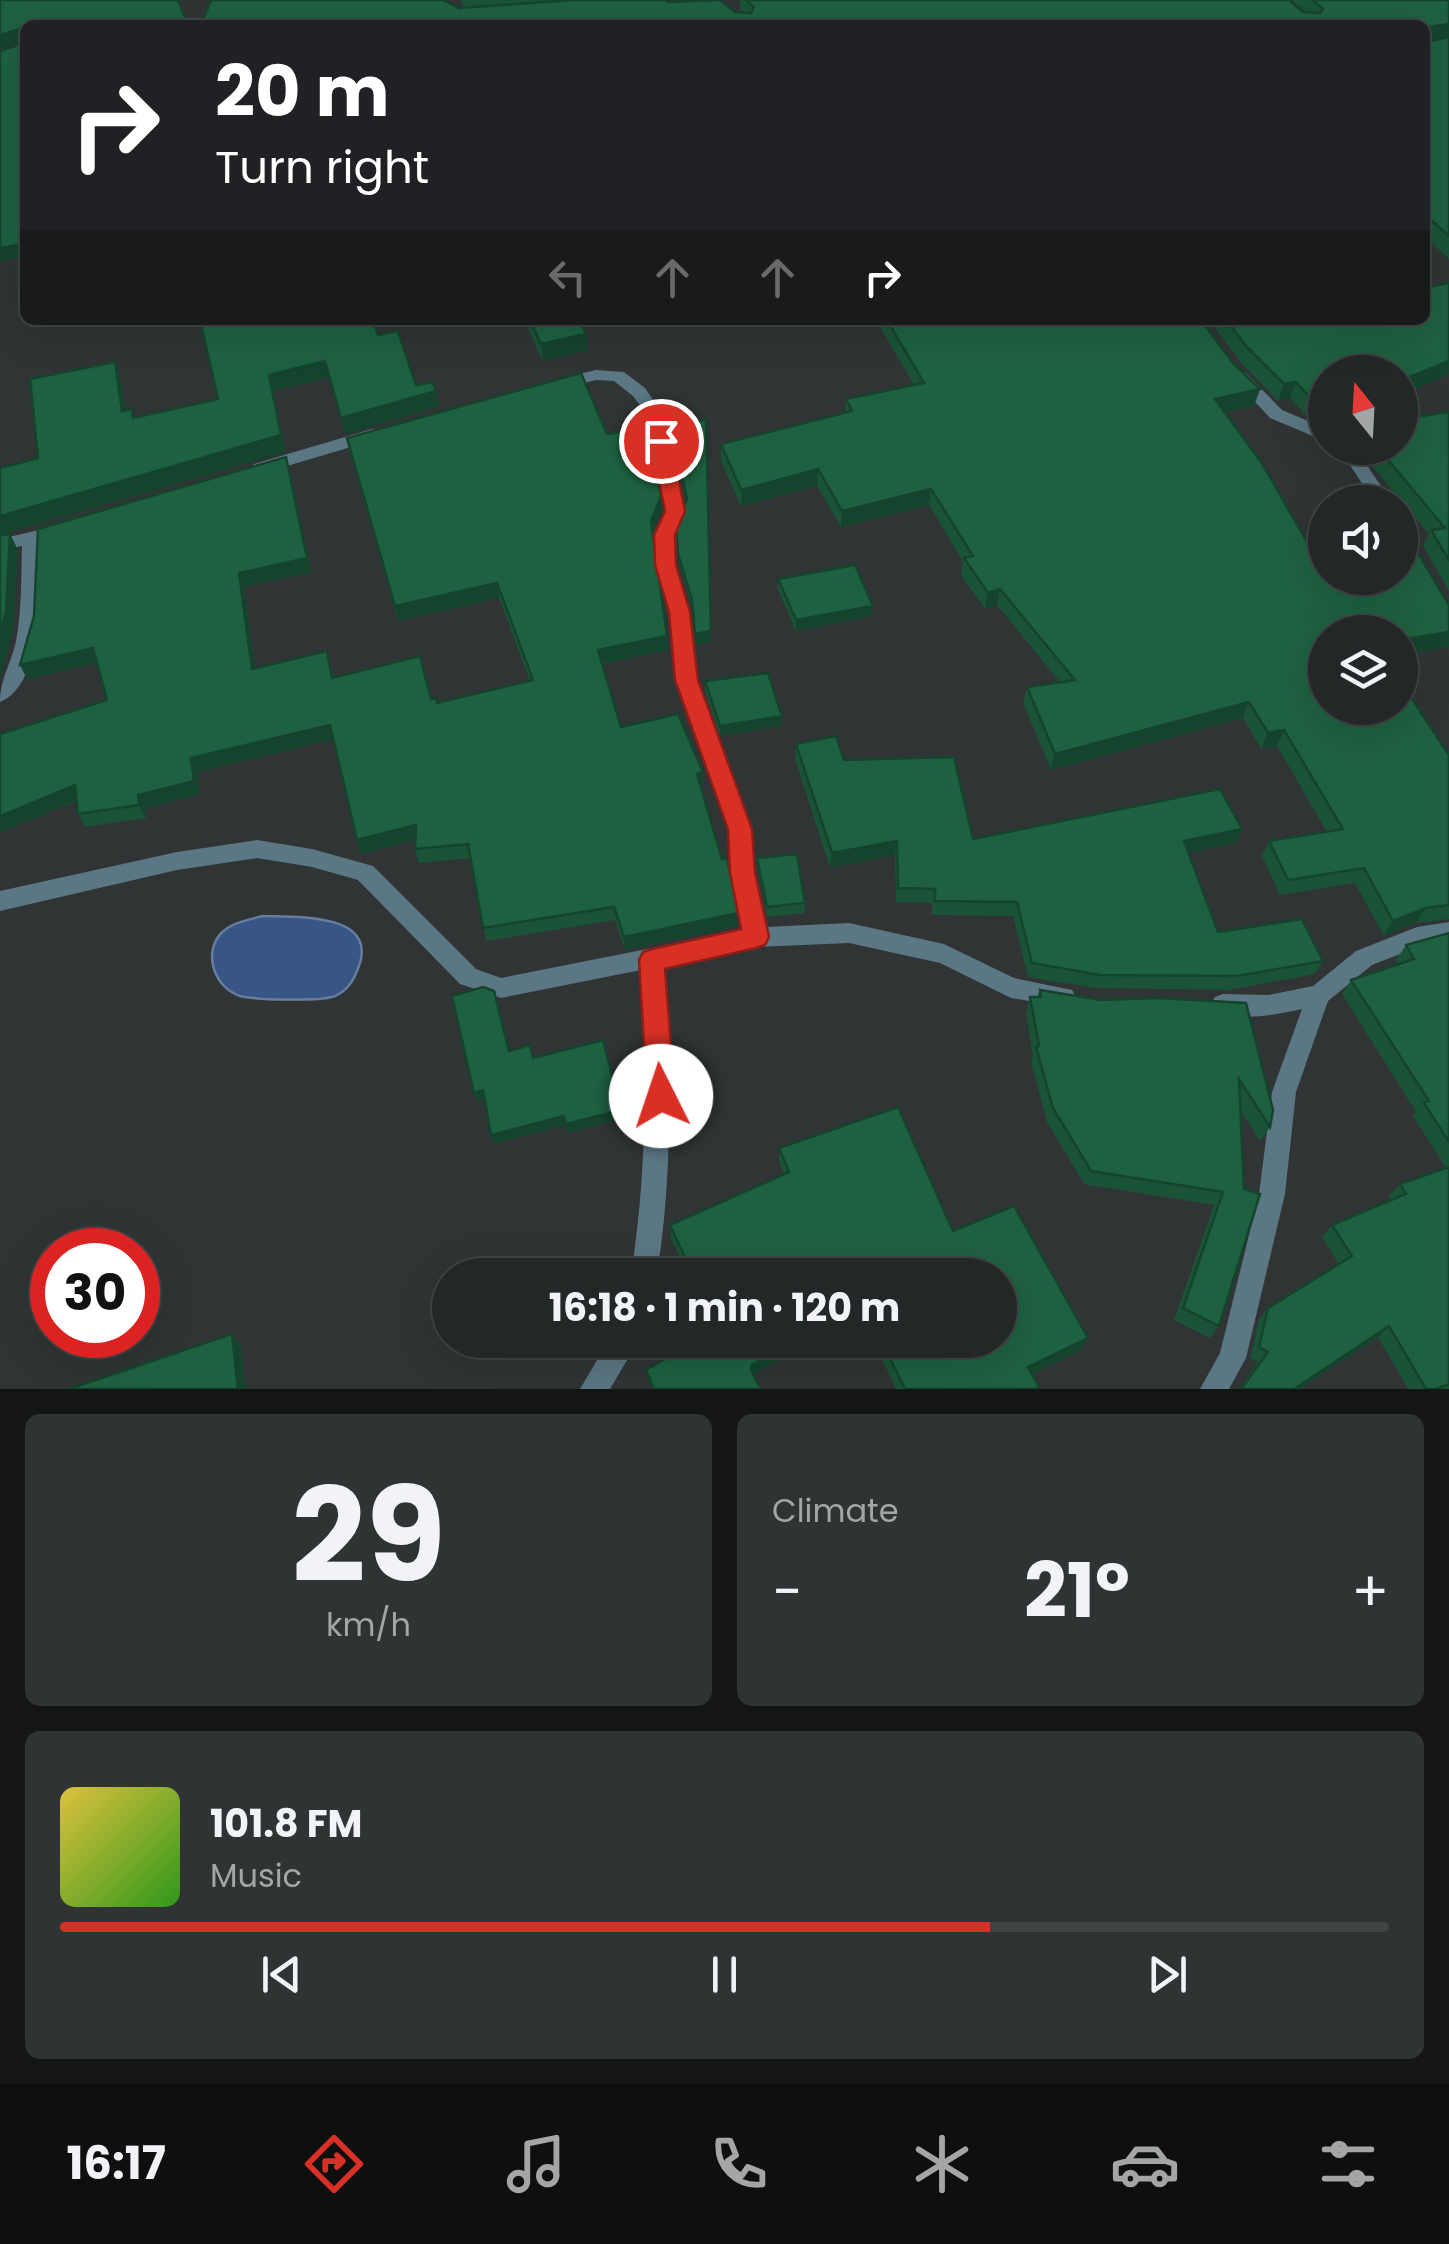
<!DOCTYPE html>
<html lang="en">
<head>
<meta charset="utf-8">
<style>
	:root { --surface:#242727; --page:#303333; --text:#f1f3f6; --muted:#a3a5a7; --line:#414444; --accent:#d93025 }
	body { margin:0; font-family:Poppins,sans-serif; background:var(--page); color:var(--text); height:100vh; display:flex; flex-direction:column; font-size:38px; white-space:nowrap }
	* { box-sizing:border-box; margin:0 }
	p { font-size:32px; color:var(--muted) }
	.icon { flex:none; width:55px; height:55px; fill:none; stroke:currentColor; stroke-width:2; stroke-linecap:round; stroke-linejoin:round }
	.map { position:relative; height:1389px; overflow:hidden }
	.side { display:flex; flex-direction:column; gap:25px; padding:25px; background:#141515; flex:1 }
	.side>* { flex:none }
	.banner { position:absolute; left:20px; top:20px; width:1410px; height:305px; border-radius:15px; box-shadow:0 10px 40px #0002,0 0 0 2px var(--line); background:#202124; color:#fff; overflow:hidden }
	.needle { width:65px; rotate:342deg }
	.fabs { position:absolute; left:1308px; top:355px; display:grid; gap:20px }
	.fabs a { display:grid; place-items:center; width:110px; height:110px; border-radius:50%; background:var(--surface); box-shadow:0 10px 40px #0002,0 0 0 2px var(--line); font-size:50px }
	.speed { position:absolute; left:30px; top:1228px; display:flex; gap:20px; font-size:50px; font-weight:700; text-align:center }
	.speed>* { display:grid; place-content:center; width:130px; height:130px; border-radius:50%; background:var(--surface); box-shadow:0 10px 40px #0002,0 0 0 2px var(--line); line-height:1 }
	.speed .limit { border:15px solid #d22; background:#fff; color:#111 }
	.pin { position:absolute; display:grid; place-items:center; width:85px; height:85px; color:#fff; margin:-42px; border:5px solid #fff; border-radius:50%; box-shadow:0 2px 10px #0007 }
	.me { position:absolute; width:110px; margin:-55px; rotate:356deg; stroke-linejoin:round; filter:drop-shadow(0 0 8px #0008) }
	.turn { display:flex; align-items:center; gap:35px; height:210px; padding:0 30px; font-size:45px }
	.turn .icon { width:130px; height:130px; stroke-width:2.5 }
	.turn b { display:block; font-size:70px; line-height:85px }
	.lanes { display:flex; align-items:center; height:95px; padding:0 30px; background:#0003; justify-content:center; gap:50px; direction:ltr }
	.lanes .off { opacity:.35 }
	.big { font-size:75px; font-weight:700; line-height:1.1 }
	.side .card { flex:1; display:flex; flex-direction:column; justify-content:center; gap:15px; min-width:0; padding:0 35px; border-radius:15px; background:var(--page) }
	.side .dial { align-items:center; gap:0 }
	.dial b { font-size:130px; line-height:1 }
	.song { display:flex; align-items:center; gap:30px }
	.cover { width:120px; height:120px; border-radius:15px; background:linear-gradient(135deg,hsl(50 70% 55%),hsl(110 70% 35%)) }
	.played { height:10px; border-radius:5px; background:linear-gradient(90deg,var(--accent) 70%,var(--line) 70%) }
	.keys { display:flex; justify-content:space-around; direction:ltr }
	.heat { display:flex; justify-content:space-between; align-items:center; font-size:55px; direction:ltr }
	.side .tiles { flex:1; display:grid; gap:25px; grid-template-columns:1fr 1fr }
	.card:last-child { grid-column:span 2 }
	.trip { position:absolute; left:432px; top:1258px; width:585px; height:100px; border-radius:50px; background:var(--surface); box-shadow:0 10px 40px #0002,0 0 0 2px var(--line); font-weight:700; line-height:100px; text-align:center }
	.dock { display:flex; height:160px; justify-content:space-around; align-items:center; background:#0e1010; color:var(--muted) }
	.dock .icon { width:70px; height:70px }
	.dock .selected { color:var(--accent) }
	.dock b { font-size:45px; color:var(--text) }
	.map>svg:first-child { display:block }
	.water { fill:#375685; stroke:#667d9e; stroke-width:2.5 }
	.lines { fill:none; stroke-linecap:round; stroke-linejoin:round }
	.street { fill:#5a7783; fill-rule:evenodd }
	.wall { fill:#1a5338 }
	.shaded-wall { fill:#15442e }
	.building { fill:#1e6141; stroke:#15442e; stroke-width:2.5 }
	.route { fill:#d93025; stroke:#8d1f18; stroke-width:2.5 }
</style>
</head>
<body>
<div class="map">
<svg width="1449" height="1389" viewBox="0 0 1449 1389">
	<rect width="100%" height="100%" fill="#303434"/>
	<path class="water" d="M262,916C296,917 383,912 357,971C353,982 344,994 332,997C317,1001 255,1000 240,996C212,987 201,947 226,929C236,921 250,920 262,916Z"/>
	<g class="lines">
		<g class="street">
			<path d="M596,370L624,372L645,388L662,413L675,479L683,497L684,511L673,535L675,565L689,612L697,680L751,829L753,872L765,927L849,923L944,944L1014,978L1072,990L1076,997L1072,1004L1064,1007L1011,998L940,963L849,943L756,947L664,965C671,1070 673,1172 657,1275H631C647,1173 647,1073 641,970L501,998L460,984L358,880L312,867L257,858L177,870L0,911V891L177,852L257,840L312,849L373,866L476,969L501,978L743,930L731,872L729,829L677,680L669,612L657,565L655,535L666,511L665,497L657,479L646,413L633,396L614,381L596,380L559,389L551,384L553,380Z"/>
			<polygon points="1240,372 1246,373 1282,410 1325,428 1325,441 1270,418 1232,377"/>
			<polygon points="372,429 378,431 381,435 378,439 260,474 251,468 254,464"/>
			<polygon points="1339,448 1355,448 1392,502 1374,502"/>
			<path d="M61,525L67,527L70,531L67,535L41,542C39,582 46,684 0,702C0,679 11,664 16,641C22,610 21,578 22,546L0,551V539Z"/>
			<path d="M1449,922V942L1418,947L1372,965L1328,1001L1296,1092L1285,1194L1246,1358L1229,1389H1200L1220,1353L1259,1194L1272,1092L1302,1009C1275,1015 1242,1022 1215,1011L1211,1004L1215,997L1223,994L1269,995L1313,986L1356,951L1417,927Z"/>
			<polygon points="609,1340 639,1340 610,1389 580,1389"/>
		</g>
	</g>
	<g class="wall">
		<polygon points="0,0 188,25 25,25 25,257 0,261 24,40 0,48"/>
		<polygon points="460,0 666,0 668,2 743,13 740,10 740,0 1289,0 1303,12 1306,12 1292,0 1449,0 1449,259 1425,237 1425,25 459,8 465,8"/>
		<polygon points="1449,283 1449,374 1400,395 1325,372 1325,424 1305,415 1290,398 1278,401 1242,364 1209,320 1425,320"/>
		<polygon points="524,320 579,320 586,334 588,350 543,361"/>
		<polygon points="876,320 1201,320 1254,406 1224,412 1310,547 1449,647 1400,655 1400,632 1325,632 1449,755 1449,919 1416,923 1384,936 1355,883 1280,895 1262,856 1269,841 1327,832 1277,746 1261,749 1243,718 1051,770 1023,703 1027,687 1060,682 997,605 985,609 961,575 963,562 929,505 841,527 817,486 741,506 721,461 721,444 845,413 846,399 914,385"/>
		<polygon points="1449,412 1449,591 1423,546 1429,534 1357,448 1400,448"/>
		<polygon points="706,419 711,642 695,645 693,611 679,564 676,525 686,503 671,437 671,426"/>
		<polygon points="607,434 661,496 662,511 652,533 668,650 602,664 621,727 703,786 700,786 738,913 738,926 625,950 615,920 486,941 470,858 419,863 415,849 415,840 361,854 333,739 197,772 200,794 145,809 146,818 85,827 78,814 77,801 0,832 0,734 107,700 97,663 27,679 290,471 311,572 244,587 255,668 327,651 334,678 431,699 437,703 530,681 499,598 398,621 350,453"/>
		<polygon points="778,579 872,616 796,631 778,590"/>
		<polygon points="705,681 781,726 720,736 705,691"/>
		<polygon points="796,744 844,760 973,839 1242,829 1236,843 1188,853 1218,932 1323,961 1315,974 1230,990 1095,988 1028,977 1013,916 932,915 932,903 896,902 895,855 830,868 795,759"/>
		<polygon points="757,858 805,903 804,913 767,917 757,868"/>
		<polygon points="1449,933 1449,1389 1408,1389 1378,1337 1299,1389 1239,1389 1258,1362 1250,1358 1259,1319 1268,1308 1339,1264 1322,1237 1332,1225 1391,1200 1389,1196 1400,1184 1446,1168 1413,1116 1416,1112 1342,994 1351,980 1399,964 1396,960 1406,945"/>
		<polygon points="1040,990 1101,1000 1246,1003 1270,1127 1260,1141 1240,1110 1219,1326 1210,1338 1174,1320 1214,1205 1084,1184 1047,1122 1031,1062 1033,1055 1026,1013 1030,997 1037,997"/>
		<polygon points="779,1148 953,1231 1088,1338 1081,1350 1031,1374 1038,1389 896,1389 873,1340 1000,1340 1000,1275 688,1275 671,1238 670,1225 784,1175 779,1161"/>
	</g>
	<g class="shaded-wall">
		<polygon points="1449,24 1449,38 1425,42 1428,27"/>
		<polygon points="20,29 24,40 0,48 0,35"/>
		<polygon points="25,244 25,257 0,261 0,248"/>
		<polygon points="693,320 711,320 693,324"/>
		<polygon points="586,334 588,350 543,361 541,344"/>
		<polygon points="325,361 329,378 273,391 286,452 0,535 0,516 269,375"/>
		<polygon points="1449,361 1449,374 1400,395 1400,381"/>
		<polygon points="115,362 121,379 128,428 122,411"/>
		<polygon points="1296,382 1290,398 1278,401 1284,384"/>
		<polygon points="1260,389 1254,406 1209,416 1215,399"/>
		<polygon points="436,391 439,407 345,434 341,418"/>
		<polygon points="286,457 311,572 244,587 257,683 252,669 239,573"/>
		<polygon points="818,469 817,486 741,506 741,490"/>
		<polygon points="931,489 929,505 841,527 842,511"/>
		<polygon points="661,496 662,511 651,535 651,521"/>
		<polygon points="10,534 18,550 14,629 0,679 0,632"/>
		<polygon points="497,583 499,598 398,621 395,606"/>
		<polygon points="1000,589 997,605 985,609 988,593"/>
		<polygon points="873,606 872,616 796,631 796,620"/>
		<polygon points="711,631 711,642 695,645 695,634"/>
		<polygon points="1449,632 1449,647 1400,655 1400,640"/>
		<polygon points="667,636 668,650 599,664 598,650"/>
		<polygon points="93,648 99,662 27,679 20,665"/>
		<polygon points="1249,702 1243,718 1051,770 1055,754"/>
		<polygon points="782,716 781,726 720,736 720,726"/>
		<polygon points="330,725 334,739 197,772 200,794 145,809 146,818 139,805 138,795 191,758"/>
		<polygon points="1284,730 1277,746 1261,749 1268,733"/>
		<polygon points="703,772 703,786 697,787 697,774"/>
		<polygon points="75,785 82,798 0,832 0,816"/>
		<polygon points="416,825 419,839 361,854 357,840"/>
		<polygon points="1242,829 1236,843 1178,855 1184,841"/>
		<polygon points="897,841 895,855 830,868 832,853"/>
		<polygon points="1426,908 1416,923 1384,936 1393,921"/>
		<polygon points="738,913 738,926 625,950 624,937"/>
		<polygon points="483,1090 485,1099 477,1102 474,1093"/>
		<polygon points="621,1110 622,1118 567,1133 566,1124"/>
		<polygon points="564,1116 566,1125 494,1144 491,1135"/>
		<polygon points="1389,1326 1378,1337 1299,1389 1294,1389"/>
		<polygon points="232,1334 241,1346 246,1389 238,1389"/>
		<polygon points="1088,1338 1081,1350 1023,1378 1028,1367"/>
		<polygon points="796,1340 814,1340 752,1376 752,1365"/>
	</g>
	<g class="building">
		<polygon points="0,0 178,0 188,25 166,25 133,20 130,25 25,25 25,244 0,248 0,51 24,43 25,32 20,29 0,35"/>
		<polygon points="211,0 443,0 459,8 575,0 666,0 668,2 720,0 735,12 751,13 754,7 746,0 1289,0 1303,12 1320,13 1323,9 1313,0 1449,0 1449,24 1428,27 1427,37 1431,41 1449,37 1449,236 1425,215 1425,25 201,25"/>
		<polygon points="1449,283 1449,361 1400,381 1400,372 1325,372 1325,405 1311,399 1296,382 1284,384 1247,347 1226,320 1425,320 1425,288"/>
		<polygon points="200,320 373,320 378,335 398,331 416,385 432,382 436,391 341,418 325,361 269,375 281,435 0,516 0,468 38,458 30,379 115,362 122,411 132,409 133,418 218,399"/>
		<polygon points="530,320 579,320 586,334 541,344"/>
		<polygon points="887,320 1201,320 1233,363 1260,389 1215,399 1261,462 1310,547 1325,544 1325,578 1400,578 1400,534 1406,533 1449,605 1449,632 1400,640 1400,632 1325,632 1325,708 1400,708 1400,681 1449,755 1449,905 1426,908 1393,921 1364,868 1288,880 1269,841 1343,829 1284,730 1268,733 1249,702 1055,754 1027,687 1075,680 1000,589 988,593 964,558 973,556 931,489 842,511 818,469 741,490 721,444 852,411 846,399 924,383"/>
		<polygon points="581,373 607,434 647,428 661,496 651,521 667,636 598,650 621,727 678,714 703,772 697,774 722,859 727,858 738,913 624,937 614,907 483,928 468,844 415,849 416,825 357,840 330,725 191,758 194,781 138,795 139,805 78,814 75,785 0,816 0,734 107,700 93,648 20,665 34,616 38,529 286,457 307,558 239,573 252,669 327,651 332,678 420,656 431,699 436,698 437,703 533,680 497,583 395,606 347,438"/>
		<polygon points="1449,412 1449,560 1431,530 1445,528 1378,448 1400,448 1400,419"/>
		<polygon points="706,419 711,631 695,634 692,600 678,554 676,525 687,499 671,426"/>
		<polygon points="10,534 6,612 0,632 0,535"/>
		<polygon points="855,565 873,606 796,620 778,579"/>
		<polygon points="768,673 782,716 720,726 705,681"/>
		<polygon points="836,736 844,760 954,757 973,839 1220,789 1242,829 1184,841 1218,932 1302,919 1323,961 1237,976 1100,975 1032,963 1017,902 935,901 935,889 898,888 897,841 832,853 796,744"/>
		<polygon points="797,854 805,903 767,907 757,858"/>
		<polygon points="1449,933 1449,1142 1424,1103 1429,1101 1351,980 1414,959 1406,945"/>
		<polygon points="483,987 494,991 509,1051 530,1045 533,1058 603,1040 621,1110 566,1124 564,1116 491,1135 483,1090 474,1093 452,996"/>
		<polygon points="1040,990 1101,1000 1157,998 1246,1003 1273,1110 1270,1127 1239,1079 1244,1189 1260,1194 1219,1326 1183,1308 1223,1192 1091,1171 1053,1108 1036,1047 1039,1046 1030,997 1041,997"/>
		<polygon points="898,1107 953,1231 1014,1206 1088,1338 1028,1367 1039,1387 1035,1389 905,1389 881,1340 1000,1340 1000,1275 693,1275 670,1225 789,1172 779,1148"/>
		<polygon points="1449,1167 1449,1384 1436,1389 1426,1389 1389,1326 1294,1389 1241,1389 1268,1352 1259,1347 1268,1308 1352,1256 1332,1225 1406,1194 1400,1184"/>
		<polygon points="232,1334 238,1389 69,1389"/>
		<polygon points="699,1340 796,1340 752,1365 751,1370 761,1389 654,1389 646,1370"/>
	</g>
	<polygon class="route" points="661,435 671,441 685,511 675,535 676,565 690,612 698,680 752,829 755,872 769,937 765,945 756,948 665,969 675,1096 671,1105 661,1108 651,1105 647,1096 639,960 643,952 652,949 741,929 730,872 728,829 675,680 669,612 655,565 654,535 665,511 651,441"/>
</svg>
<div class="fabs">
<a><svg class="needle" viewBox="-14 -14 28 28"><path d="M0-13l5 13h-10z" fill="#e53935"/><path d="M0 13l5-13h-10z" fill="#a3a5a7"/></svg></a>
<a><svg class="icon" aria-label="sound" viewBox="0 0 24 24"><path d="M4 9h4l5-4v14l-5-4H4zM17 9q2 3 0 6"/></svg></a>
<a><svg class="icon" aria-label="layers" viewBox="0 0 24 24"><path d="M12 4l9 5-9 5-9-5zM3 14l9 5 9-5"/></svg></a>
</div>
<div class="speed"><div class="limit">30</div></div>
<div class="pin" style="left:661px;top:441px;background:#d93025"><svg class="icon" aria-label="arrive" viewBox="0 0 24 24"><path d="M6 21V4h12l-3 4 3 4H6"/></svg></div>
<svg class="me" style="left:661px;top:1096px" viewBox="-20 -20 40 40"><circle r="19" fill="#fff"/><path d="M0-13L10 11 0 6-10 11z" fill="#d93025"/></svg>
<div class="trip">16:18 · 1 min · 120 m</div>
<div class="banner">
<div class="turn"><svg class="icon" aria-label="right" viewBox="0 0 24 24"><path d="M7 20v-9h11M14 6l5 5-5 5"/></svg><div><b>20 m</b>Turn right</div></div>
<div class="lanes"><svg class="icon off" aria-label="left" viewBox="0 0 24 24"><path d="M17 20v-9H6M10 6l-5 5 5 5"/></svg><svg class="icon off" aria-label="ahead" viewBox="0 0 24 24"><path d="M12 20V5M6 11l6-6 6 6"/></svg><svg class="icon off" aria-label="ahead" viewBox="0 0 24 24"><path d="M12 20V5M6 11l6-6 6 6"/></svg><svg class="icon" aria-label="right" viewBox="0 0 24 24"><path d="M7 20v-9h11M14 6l5 5-5 5"/></svg></div>
</div>
</div>
<section class="side">
<div class="tiles">
<div class="card dial"><b>29</b><p>km/h</p></div>
<div class="card"><p>Climate</p>
<div class="heat"><a>−</a><b class="big">21°</b><a>+</a></div>
</div>
<div class="card">
<div class="song"><i class="cover"></i><div><b>101.8 FM</b><p>Music</p></div></div>
<div class="played"></div>
<div class="keys"><svg class="icon" aria-label="previous" viewBox="0 0 24 24"><path d="M18 5L8 12l10 7zM5 5v14"/></svg><svg class="icon" aria-label="pause" viewBox="0 0 24 24"><path d="M8 5v14M16 5v14"/></svg><svg class="icon" aria-label="next" viewBox="0 0 24 24"><path d="M6 5l10 7-10 7zM19 5v14"/></svg></div>
</div>
</div>
</section>
<nav class="dock">
<b>16:17</b>
<svg class="icon selected" aria-label="directions" viewBox="0 0 24 24"><path d="M12 3l9 9-9 9-9-9zM9 14v-3h6M13 9l2 2-2 2"/></svg>
<svg class="icon" aria-label="music" viewBox="0 0 24 24"><path d="M9 18V5l10-2v13"/><circle cx="6" cy="18" r="3"/><circle cx="16" cy="16" r="3"/></svg>
<svg class="icon" aria-label="phone" viewBox="0 0 24 24"><path d="M5 4h4l2 5-3 2q2 4 5 5l2-3 5 2v4C11 20 4 13 5 4z"/></svg>
<svg class="icon" aria-label="climate" viewBox="0 0 24 24"><path d="M12 3v18M4 7l16 10M4 17L20 7"/></svg>
<svg class="icon" aria-label="car" viewBox="0 0 24 24"><path d="M5 17H2v-5l4-1 3-4h7l3 4 3 1v5h-3M9 17h6M6 11h13"/><circle cx="7" cy="17" r="2"/><circle cx="17" cy="17" r="2"/></svg>
<svg class="icon" aria-label="filters" viewBox="0 0 24 24"><path d="M4 7h16M4 17h16"/><circle cx="9" cy="7" r="2"/><circle cx="15" cy="17" r="2"/></svg>
</nav>
</body>
</html>
